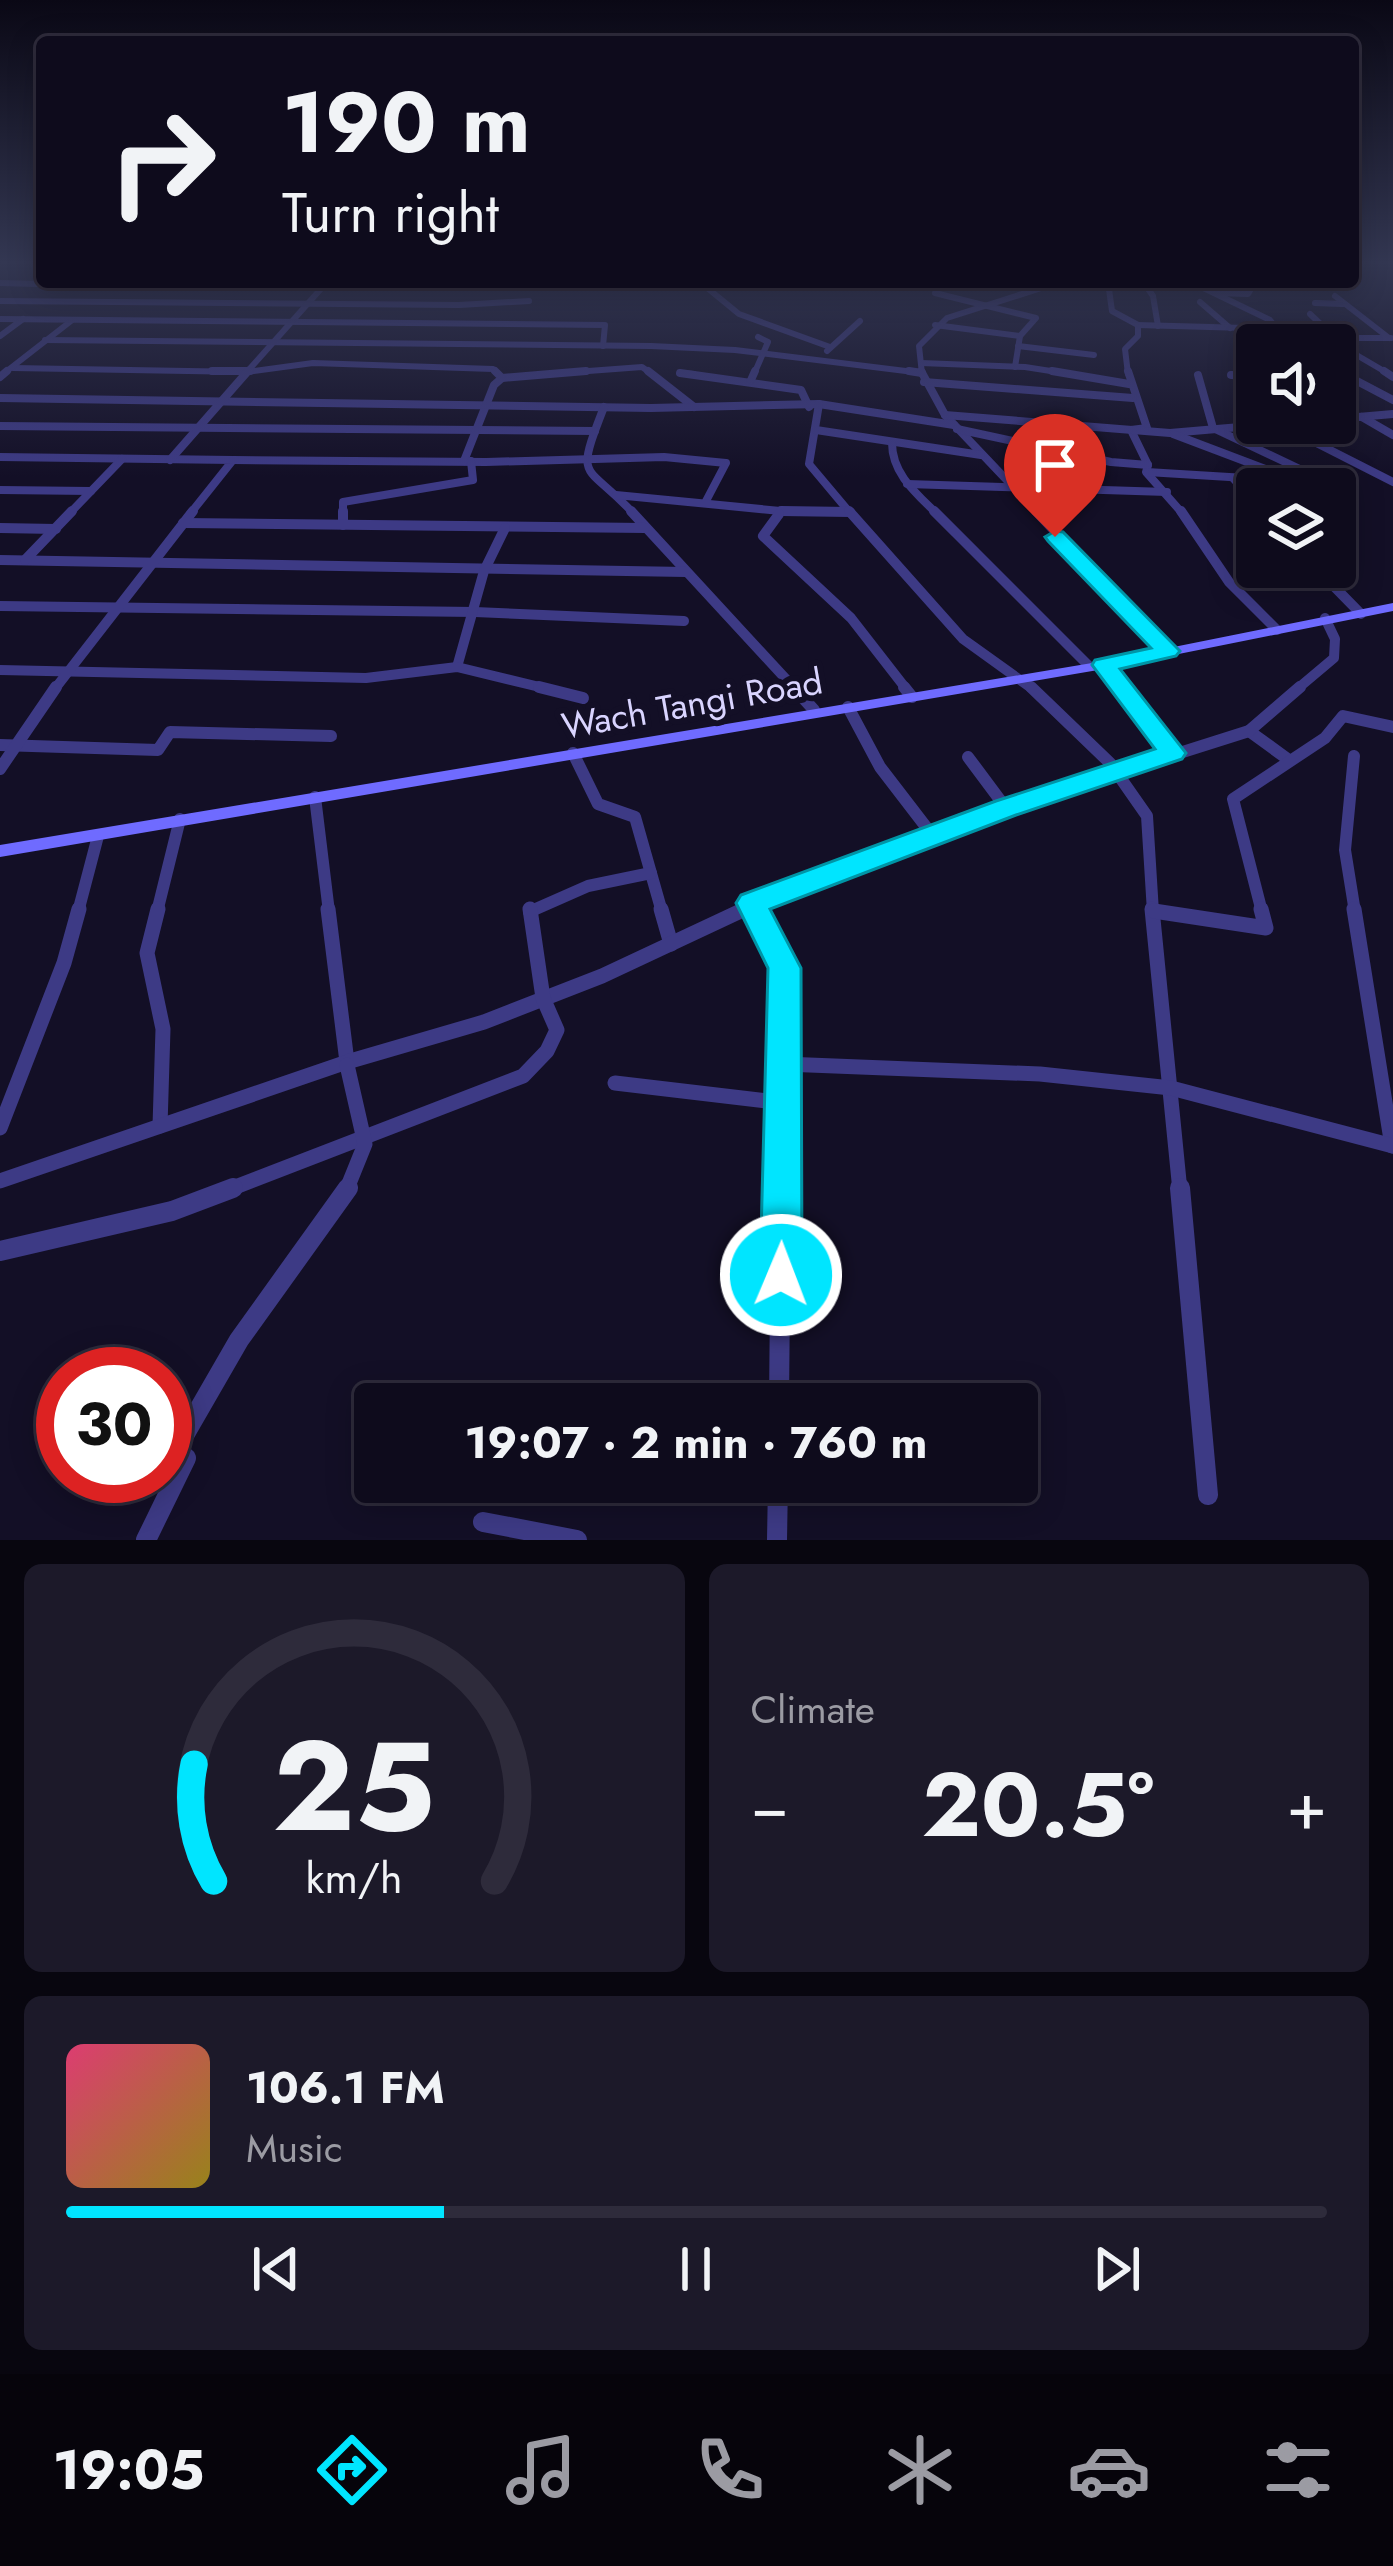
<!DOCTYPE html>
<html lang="en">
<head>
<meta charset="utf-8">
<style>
	:root { --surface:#0e0b1c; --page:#1c1929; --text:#f1f3f6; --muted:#9b9ba3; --line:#2e2b3b; --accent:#00e5ff }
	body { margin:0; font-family:Jost,sans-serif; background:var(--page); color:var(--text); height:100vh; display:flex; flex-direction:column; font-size:45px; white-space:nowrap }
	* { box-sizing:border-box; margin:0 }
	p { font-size:39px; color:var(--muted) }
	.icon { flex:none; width:66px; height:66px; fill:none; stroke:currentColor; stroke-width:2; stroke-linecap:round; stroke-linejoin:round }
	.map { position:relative; height:1540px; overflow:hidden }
	.side { display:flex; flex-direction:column; gap:24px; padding:24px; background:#08060f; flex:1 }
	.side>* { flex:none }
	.guide { position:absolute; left:36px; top:36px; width:1323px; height:252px; border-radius:12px; box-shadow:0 6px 30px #0003,0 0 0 3px var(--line); background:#0e0b1c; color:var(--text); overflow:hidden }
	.buttons { position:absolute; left:1236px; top:324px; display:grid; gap:24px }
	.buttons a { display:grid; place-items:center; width:120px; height:120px; border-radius:12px; background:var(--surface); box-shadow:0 6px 30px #0003,0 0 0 3px var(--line); font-size:60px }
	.speed { position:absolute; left:36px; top:1347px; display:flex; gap:24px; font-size:60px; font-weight:700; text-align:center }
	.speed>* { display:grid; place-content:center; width:156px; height:156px; border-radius:50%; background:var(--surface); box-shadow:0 6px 30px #0003,0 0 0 3px var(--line); line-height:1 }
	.speed .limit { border:18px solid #d22; background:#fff; color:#111 }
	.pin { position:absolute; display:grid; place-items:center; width:102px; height:102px; color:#fff; margin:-123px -51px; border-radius:50% 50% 50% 0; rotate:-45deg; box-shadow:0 0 12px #0007 }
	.pin .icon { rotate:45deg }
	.me { position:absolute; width:132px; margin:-66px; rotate:1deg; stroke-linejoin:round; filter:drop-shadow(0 0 9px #0008) }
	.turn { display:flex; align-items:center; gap:42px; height:252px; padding:0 48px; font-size:54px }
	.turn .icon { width:156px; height:156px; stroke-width:2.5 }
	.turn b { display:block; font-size:84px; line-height:102px }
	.big { font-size:90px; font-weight:700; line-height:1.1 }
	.side .widget { flex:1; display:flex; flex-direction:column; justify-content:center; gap:18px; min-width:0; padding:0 42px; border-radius:18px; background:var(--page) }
	.side .dial { align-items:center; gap:0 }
	.dial svg { height:312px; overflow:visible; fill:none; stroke:var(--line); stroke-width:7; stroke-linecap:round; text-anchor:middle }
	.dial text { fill:var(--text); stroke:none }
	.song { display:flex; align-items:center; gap:36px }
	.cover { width:144px; height:144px; border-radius:18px; background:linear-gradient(135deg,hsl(340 70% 55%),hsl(50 70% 35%)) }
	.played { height:12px; border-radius:6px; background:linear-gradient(90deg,var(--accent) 30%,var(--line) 30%) }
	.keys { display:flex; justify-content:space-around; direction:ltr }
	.heat { display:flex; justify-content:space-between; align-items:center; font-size:66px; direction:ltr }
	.side .tiles { flex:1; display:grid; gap:24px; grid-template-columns:1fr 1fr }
	.widget:last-child { grid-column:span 2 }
	.trip { position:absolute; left:354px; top:1383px; width:684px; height:120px; border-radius:12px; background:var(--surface); box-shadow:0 6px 30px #0003,0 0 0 3px var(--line); font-weight:700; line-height:120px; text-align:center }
	.menu { display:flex; height:192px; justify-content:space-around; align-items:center; background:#06040b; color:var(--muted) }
	.menu .icon { width:84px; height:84px }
	.menu .selected { color:var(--accent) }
	.menu b { font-size:54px; color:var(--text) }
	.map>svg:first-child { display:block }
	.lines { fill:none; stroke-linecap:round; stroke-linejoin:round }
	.minor-far5 { stroke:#3d3a85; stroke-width:6 }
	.minor-far4 { stroke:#3d3a85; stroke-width:8 }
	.minor-far3 { stroke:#3d3a85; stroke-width:10 }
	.minor-far2 { stroke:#3d3a85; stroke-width:12 }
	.minor-far1 { stroke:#3d3a85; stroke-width:15 }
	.minor { stroke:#3d3a85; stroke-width:20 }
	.secondary { fill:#6f6bff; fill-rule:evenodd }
	.route { fill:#00e5ff; stroke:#0095a6; stroke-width:3 }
	.labels { text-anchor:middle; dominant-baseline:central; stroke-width:12; stroke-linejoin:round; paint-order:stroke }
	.street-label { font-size:36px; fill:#d9d4ff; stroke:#130f26 }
</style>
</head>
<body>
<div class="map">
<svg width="1393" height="1540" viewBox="0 0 1393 1540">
	<rect width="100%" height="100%" fill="#130f26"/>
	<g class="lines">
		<g class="minor-far5">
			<polyline points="700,282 739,314 830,347"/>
			<polyline points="1108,282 1112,311 1138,325 1138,336 1125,349 1128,374"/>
			<polyline points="1191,282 1270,320 1290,345"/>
			<polyline points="0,283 114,286"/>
			<polyline points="1144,283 1153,296 1158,326"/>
			<polyline points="935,293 1036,318 1020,336 1015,367"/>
			<polyline points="1215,293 1248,294 1255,282"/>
			<polyline points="1335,296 1389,338"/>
			<polyline points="0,301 459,305 529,301"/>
			<polyline points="1200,302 1230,328"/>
			<polyline points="1315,303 1343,304"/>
			<polyline points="1310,314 1348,350 1389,374"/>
			<polyline points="0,319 605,325 603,346"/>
			<polyline points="935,325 1020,336"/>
			<polyline points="1138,325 1278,329"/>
			<polyline points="0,336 23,319"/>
			<polyline points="1338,338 1391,338"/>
			<polyline points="45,340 651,346 735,350 922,373"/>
			<polyline points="1018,346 1094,355"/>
			<polyline points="827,351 860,321"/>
			<polyline points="921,363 1025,367 1070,374"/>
			<polyline points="13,368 246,372 313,363 493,369 498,374"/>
			<polyline points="1335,370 1344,374"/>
			<polyline points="680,373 694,374"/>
			<polyline points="3,374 71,321"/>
			<polyline points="245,374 327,282"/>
			<polyline points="548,374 642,367 652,374"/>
			<polyline points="754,374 768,342 758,337"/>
			<polyline points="922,374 919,346 947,318 1060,282"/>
		</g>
		<g class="minor-far4">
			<polyline points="212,371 250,371"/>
			<polyline points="648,371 694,407"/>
			<polyline points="909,371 922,373"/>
			<polyline points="921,371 945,415 1039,514"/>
			<polyline points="1052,371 1129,384"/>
			<polyline points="1128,371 1147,428 1131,430 1148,465 1146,472 1183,514"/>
			<polyline points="1338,371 1393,400"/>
			<polyline points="1384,371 1393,377"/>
			<polyline points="680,373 801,390 809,407"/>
			<polyline points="1231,375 1257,376"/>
			<polyline points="0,377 7,371"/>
			<polyline points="502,378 586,371"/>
			<polyline points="751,380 755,371"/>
			<polyline points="924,382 1133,398"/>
			<polyline points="0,398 651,408 819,404 954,425"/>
			<polyline points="819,404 809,464 851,514"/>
			<path d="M604,407C574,484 585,461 634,514"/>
			<polyline points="945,415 1170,433 1287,423"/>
			<polyline points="1362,417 1393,435"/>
			<polyline points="1335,419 1393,414"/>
			<polyline points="1279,424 1393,482"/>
			<polyline points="0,426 595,431"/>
			<polyline points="957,429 1111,462 1148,465"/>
			<polyline points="816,430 981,455"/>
			<polyline points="1173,434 1318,489"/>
			<path d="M892,443C892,474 917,494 937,514"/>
			<polyline points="1077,453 1076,472 1086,492"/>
			<polyline points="0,457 233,460 190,514"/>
			<polyline points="170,460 248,371"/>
			<polyline points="233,460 486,462 664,457 726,463 706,501"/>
			<polyline points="464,461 494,385 502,378 495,371"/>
			<polyline points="1147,472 1262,479 1304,471 1213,428 1198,375"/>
			<polyline points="1233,478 1257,505"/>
			<polyline points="907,484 1167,492"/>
			<polyline points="0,490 91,491"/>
			<polyline points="616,495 791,512 850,512"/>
			<polyline points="69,514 122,459"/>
			<polyline points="343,514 343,502 473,480 471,461"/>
		</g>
		<g class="minor-far3">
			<polyline points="343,511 343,525"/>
			<polyline points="631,511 796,690"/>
			<polyline points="781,511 850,512"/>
			<polyline points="849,511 963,639 1034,690"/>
			<polyline points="934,511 1089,666"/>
			<polyline points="1036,511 1168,651"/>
			<polyline points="1181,511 1229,582 1277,630"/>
			<polyline points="779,514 763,536 851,618 907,690"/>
			<polyline points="183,523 645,528"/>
			<polyline points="0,528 56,529"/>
			<polyline points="0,560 686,572"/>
			<polyline points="25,560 72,511"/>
			<polyline points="1315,567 1361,614"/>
			<polyline points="0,606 475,612 684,621"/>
			<polyline points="1104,665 1124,690"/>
			<polyline points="457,667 484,571 505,528"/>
			<polyline points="0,670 366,678 457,667 552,690"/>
			<polyline points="54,690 193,511"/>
			<polyline points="1296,690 1334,658 1335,639 1325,618"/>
		</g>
		<g class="minor-far2">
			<polyline points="539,687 583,698"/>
			<polyline points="793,687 814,710"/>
			<polyline points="904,687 912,697"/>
			<polyline points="1031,687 1110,763 1147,816 1153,912"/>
			<polyline points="1121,687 1172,753"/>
			<polyline points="848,707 880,767 933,836"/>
			<polyline points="1249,731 1289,760"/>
			<polyline points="0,745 158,750 170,732 331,736"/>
			<polyline points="573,753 598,804 635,817 662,912"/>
			<polyline points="1354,756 1345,850 1355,912"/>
			<polyline points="968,757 1006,808"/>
			<polyline points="0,769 56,687"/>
			<polyline points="315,797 329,912"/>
			<polyline points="752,903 756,912"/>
			<polyline points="1154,911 1159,912"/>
			<polyline points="78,912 98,836"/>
			<polyline points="157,912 180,819"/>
			<polyline points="529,912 588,886 651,873"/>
			<polyline points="739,912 1006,808 1249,731 1300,687"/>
			<polyline points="1262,912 1233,799 1325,738 1343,716 1393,727"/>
		</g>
		<g class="minor-far1">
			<polyline points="158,909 147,953 163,1029 160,1126"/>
			<polyline points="328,909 347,1062"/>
			<polyline points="661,909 671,944"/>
			<polyline points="755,909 784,968 781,1191"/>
			<polyline points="1152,909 1180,1191"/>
			<polyline points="1354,909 1392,1146"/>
			<polyline points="1154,911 1266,928 1261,909"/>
			<polyline points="784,1064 1040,1074 1171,1088 1393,1146"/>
			<polyline points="615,1083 784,1103"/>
			<polyline points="0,1128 64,963 79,909"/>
			<polyline points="0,1181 347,1062 484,1022 602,976 745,909"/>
			<polyline points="225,1191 523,1076 547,1051 557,1030 543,998 530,909"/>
			<polyline points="346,1191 365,1144 347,1065"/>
		</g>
		<g class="minor">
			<polyline points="1180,1188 1208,1495"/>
			<polyline points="0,1251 172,1211 233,1188"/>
			<polyline points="779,1404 781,1188"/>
			<polyline points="483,1522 577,1540"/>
			<polyline points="146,1540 186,1458 175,1451 239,1340 348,1188"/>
			<polyline points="777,1540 778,1482"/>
		</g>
		<polygon class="secondary" points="1393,603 1393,611 1104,669 0,857 0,845 1104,661"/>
	</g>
	<linearGradient id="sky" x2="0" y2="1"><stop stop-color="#0a0815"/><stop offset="0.55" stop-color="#333752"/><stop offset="1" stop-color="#333752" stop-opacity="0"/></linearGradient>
	<rect width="1393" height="477" fill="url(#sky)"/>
	<polygon class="route" points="1055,531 1063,532 1180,651 1176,656 1120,669 1186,753 1182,759 1016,815 770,909 801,968 802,1275 796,1290 781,1296 766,1290 760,1275 768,968 736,903 741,895 996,801 1155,749 1092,665 1095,660 1151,648 1048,541 1045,537"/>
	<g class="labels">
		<g class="street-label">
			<text transform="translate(692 703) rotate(-10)">Wach Tangi Road</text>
		</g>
	</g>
</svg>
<div class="buttons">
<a><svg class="icon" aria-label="sound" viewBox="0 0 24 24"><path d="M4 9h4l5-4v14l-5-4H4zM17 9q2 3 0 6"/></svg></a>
<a><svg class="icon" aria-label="layers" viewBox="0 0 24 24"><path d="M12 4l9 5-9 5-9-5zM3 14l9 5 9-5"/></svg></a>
</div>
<div class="speed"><div class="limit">30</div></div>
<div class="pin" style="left:1055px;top:537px;background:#d93025"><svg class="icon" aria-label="arrive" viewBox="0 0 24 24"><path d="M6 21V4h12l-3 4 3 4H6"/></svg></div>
<svg class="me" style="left:781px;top:1275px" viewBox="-20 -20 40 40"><circle r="17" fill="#00e5ff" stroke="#fff" stroke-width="3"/><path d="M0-11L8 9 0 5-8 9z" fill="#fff"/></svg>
<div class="trip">19:07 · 2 min · 760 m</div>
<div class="guide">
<div class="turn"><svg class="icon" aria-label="right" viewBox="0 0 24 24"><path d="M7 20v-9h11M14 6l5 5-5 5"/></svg><div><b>190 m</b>Turn right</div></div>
</div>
</div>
<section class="side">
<div class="tiles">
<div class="widget dial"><svg viewBox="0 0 100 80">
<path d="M14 69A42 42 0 1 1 86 69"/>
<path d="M14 69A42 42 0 0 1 9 39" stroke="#00e5ff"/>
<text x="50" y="56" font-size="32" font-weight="700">25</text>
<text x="50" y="72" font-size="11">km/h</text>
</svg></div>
<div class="widget"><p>Climate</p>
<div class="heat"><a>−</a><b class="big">20.5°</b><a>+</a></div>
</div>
<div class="widget">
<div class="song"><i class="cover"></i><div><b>106.1 FM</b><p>Music</p></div></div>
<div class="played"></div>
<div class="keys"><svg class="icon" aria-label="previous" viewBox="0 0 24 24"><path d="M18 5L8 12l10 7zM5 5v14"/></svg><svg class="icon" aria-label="pause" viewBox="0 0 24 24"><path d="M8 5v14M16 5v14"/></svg><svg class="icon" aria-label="next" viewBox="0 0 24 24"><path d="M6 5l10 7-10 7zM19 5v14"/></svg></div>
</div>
</div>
</section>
<nav class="menu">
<b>19:05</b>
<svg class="icon selected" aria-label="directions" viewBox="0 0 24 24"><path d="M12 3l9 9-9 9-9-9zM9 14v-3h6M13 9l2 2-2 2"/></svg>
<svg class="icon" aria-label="music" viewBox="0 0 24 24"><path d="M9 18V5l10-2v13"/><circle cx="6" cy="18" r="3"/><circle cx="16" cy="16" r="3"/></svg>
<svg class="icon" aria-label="phone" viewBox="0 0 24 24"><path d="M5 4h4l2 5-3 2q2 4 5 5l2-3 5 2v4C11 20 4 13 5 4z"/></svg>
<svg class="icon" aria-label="climate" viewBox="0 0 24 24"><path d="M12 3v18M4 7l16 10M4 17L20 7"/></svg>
<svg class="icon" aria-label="car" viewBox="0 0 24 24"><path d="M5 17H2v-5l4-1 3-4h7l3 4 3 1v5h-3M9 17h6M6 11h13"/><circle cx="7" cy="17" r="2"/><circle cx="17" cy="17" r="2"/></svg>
<svg class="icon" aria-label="filters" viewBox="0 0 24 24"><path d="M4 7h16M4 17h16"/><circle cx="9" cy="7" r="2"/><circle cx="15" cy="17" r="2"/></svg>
</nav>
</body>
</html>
